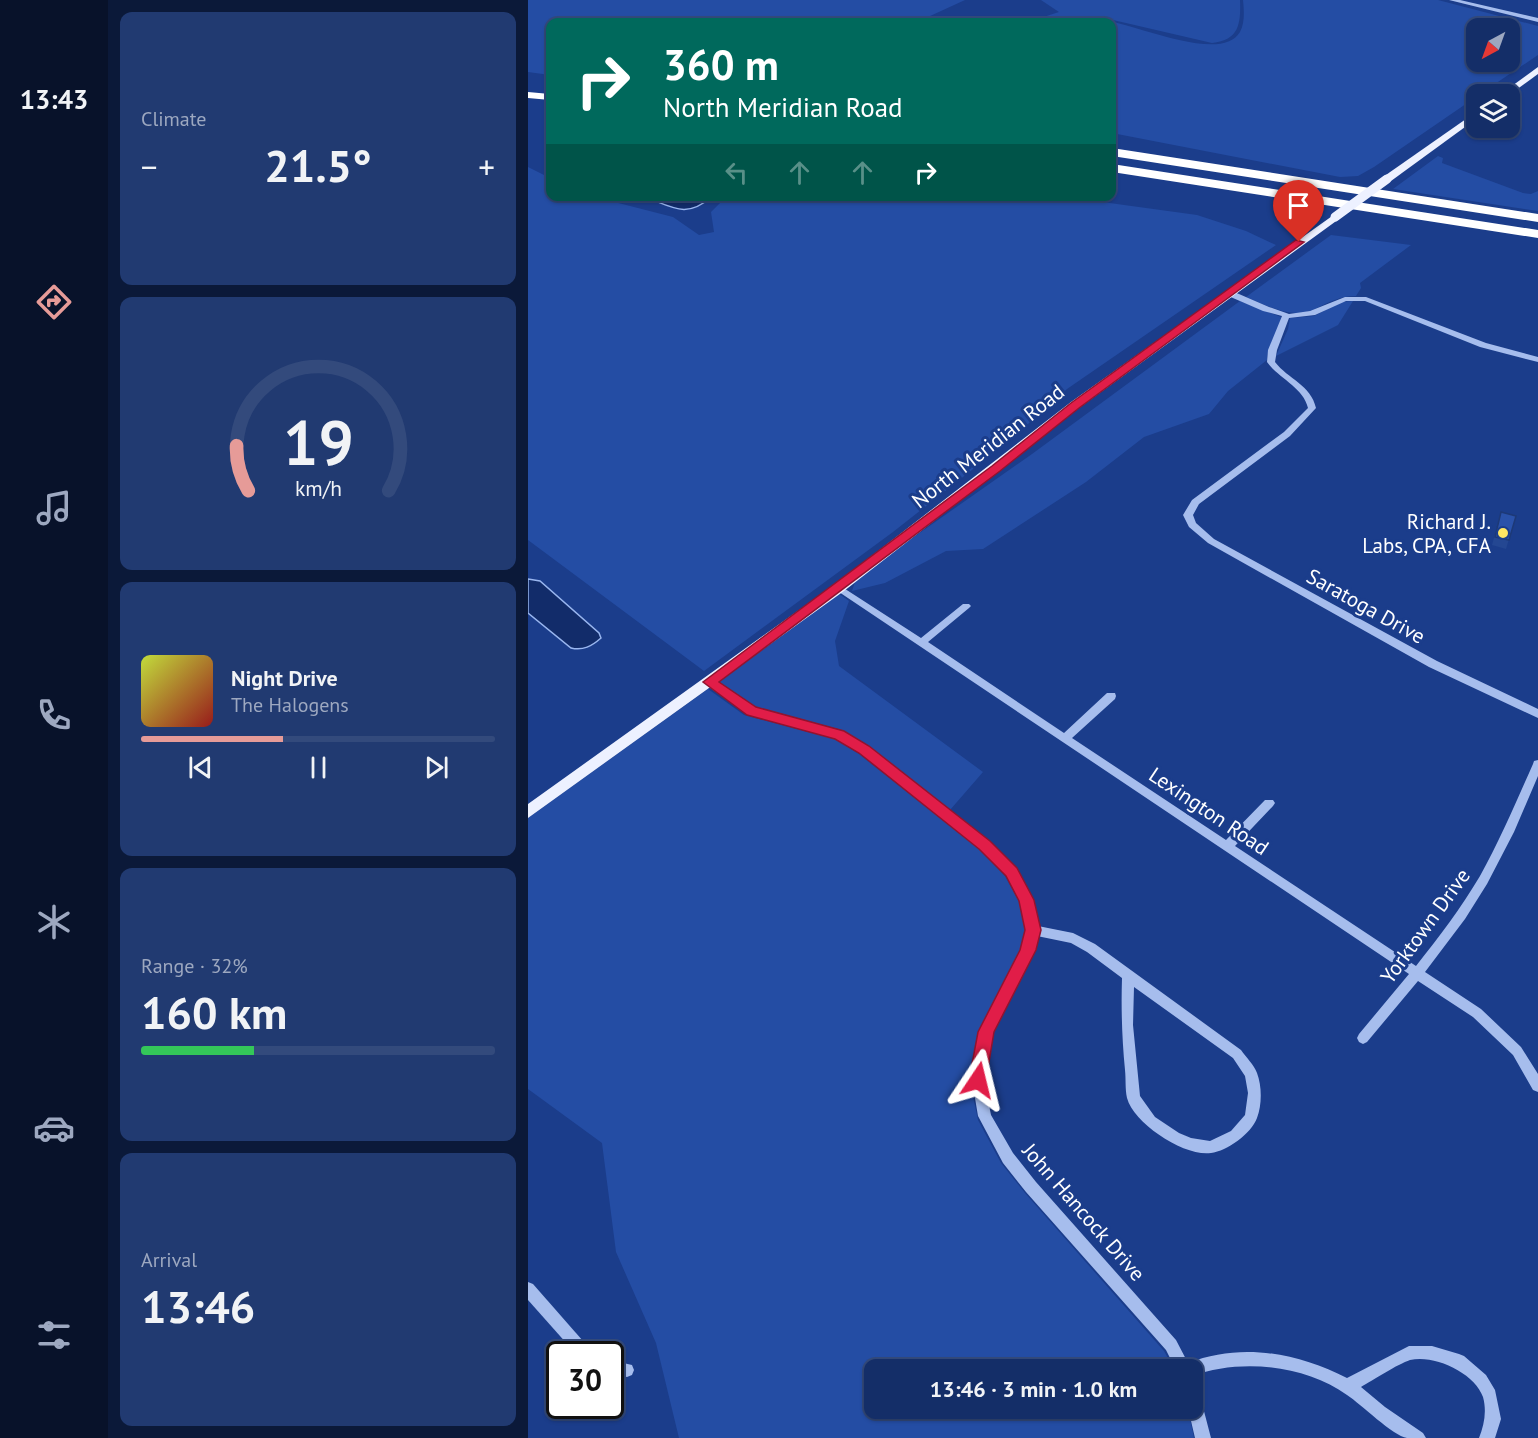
<!DOCTYPE html>
<html lang="en">
<head>
<meta charset="utf-8">
<style>
	:root { --surface:#142e68; --page:#213a71; --text:#f1f3f6; --muted:#9da8c0; --line:#334a7c; --accent:#e69b98 }
	body { margin:0; font-family:"PT Sans",sans-serif; background:var(--page); color:var(--text); height:100vh; display:flex; flex-direction:column; font-size:22px; white-space:nowrap }
	* { box-sizing:border-box; margin:0 }
	p { font-size:20px; color:var(--muted) }
	.icon { flex:none; width:33px; height:33px; fill:none; stroke:currentColor; stroke-width:2; stroke-linecap:round; stroke-linejoin:round }
	.map { position:relative; flex:1; overflow:hidden }
	.sheet { display:flex; flex-direction:column; gap:12px; padding:12px; background:#0b1939; width:420px }
	.sheet>* { flex:none }
	.guide { position:absolute; left:18px; top:18px; width:570px; height:183px; border-radius:12px; box-shadow:0 2px 4px #0004,0 0 0 2px var(--line); background:#00695c; color:#fff; overflow:hidden }
	.needle { width:39px; rotate:221deg }
	.fabs { position:absolute; left:938px; top:18px; display:grid; gap:12px }
	.fabs a { display:grid; place-items:center; width:54px; height:54px; border-radius:12px; background:var(--surface); box-shadow:0 2px 4px #0004,0 0 0 2px var(--line); font-size:30px }
	.speed { position:absolute; left:18px; top:1341px; display:flex; gap:12px; font-size:30px; font-weight:700; text-align:center }
	.speed>* { display:grid; place-content:center; width:78px; height:78px; border-radius:50%; background:var(--surface); box-shadow:0 2px 4px #0004,0 0 0 2px var(--line); line-height:1 }
	.speed .limit { border:3px solid #111; border-radius:9px; background:#fff; color:#111 }
	.pin { position:absolute; display:grid; place-items:center; width:51px; height:51px; color:#fff; margin:-62px -26px; border-radius:50% 50% 50% 0; rotate:-45deg; box-shadow:0 0 6px #0007 }
	.pin .icon { rotate:45deg }
	.me { position:absolute; width:66px; margin:-33px; rotate:10deg; stroke-linejoin:round; filter:drop-shadow(0 0 4px #0008) }
	.turn { display:flex; align-items:center; gap:21px; height:126px; padding:0 18px; font-size:27px }
	.turn .icon { width:78px; height:78px; stroke-width:2.5 }
	.turn b { display:block; font-size:42px; line-height:51px }
	.lanes { display:flex; align-items:center; height:57px; padding:0 18px; background:#0003; justify-content:center; gap:30px; direction:ltr }
	.lanes .off { opacity:.35 }
	.big { font-size:45px; font-weight:700; line-height:1.1 }
	.sheet .card { flex:1; display:flex; flex-direction:column; justify-content:center; gap:9px; min-width:0; padding:0 21px; border-radius:12px; background:var(--page) }
	.sheet .dial { align-items:center; gap:0 }
	.dial svg { height:156px; overflow:visible; fill:none; stroke:var(--line); stroke-width:7; stroke-linecap:round; text-anchor:middle }
	.dial text { fill:var(--text); stroke:none }
	.song { display:flex; align-items:center; gap:18px }
	.cover { width:72px; height:72px; border-radius:9px; background:linear-gradient(135deg,hsl(70 70% 55%),hsl(0 70% 35%)) }
	.played { height:6px; border-radius:3px; background:linear-gradient(90deg,var(--accent) 40%,var(--line) 40%) }
	.keys { display:flex; justify-content:space-around; direction:ltr }
	.heat { display:flex; justify-content:space-between; align-items:center; font-size:33px; direction:ltr }
	.charge { height:9px; border-radius:4px; background:linear-gradient(90deg,#34c759 32%,var(--line) 0) }
	.trip { position:absolute; left:336px; top:1359px; width:339px; height:60px; border-radius:12px; background:var(--surface); box-shadow:0 2px 4px #0004,0 0 0 2px var(--line); font-weight:700; line-height:60px; text-align:center }
	main { display:flex; flex:1; min-height:0 }
	.tabs { display:flex; flex-direction:column; width:108px; justify-content:space-around; align-items:center; background:#08122a; color:var(--muted) }
	.tabs .icon { width:42px; height:42px }
	.tabs .selected { color:var(--accent) }
	.tabs b { font-size:27px; color:var(--text) }
	.map>svg:first-child { display:block }
	.green { fill:#244da4; fill-rule:evenodd }
	.water { fill:#122c6a; stroke:#99b6ef; stroke-width:1.5 }
	.lines { fill:none; stroke-linecap:round; stroke-linejoin:round }
	.minor { fill:#a6bded; fill-rule:evenodd }
	.major { fill:#edf1ff; fill-rule:evenodd }
	.highway { fill:#fff; fill-rule:evenodd }
	.major-bridge { stroke:#edf1ff; stroke-width:9 }
	.wall { fill:#244792 }
	.building { fill:#2a52aa; stroke:#1d3977; stroke-width:1.5 }
	.route { fill:#e11d48; stroke:#92132f; stroke-width:1.5 }
	.poi-dot { fill:#fee663; stroke:#1b3d8b; stroke-width:2 }
	.labels { text-anchor:middle; dominant-baseline:central; stroke-width:6; stroke-linejoin:round; paint-order:stroke }
	.street-label { font-size:21px; fill:#fff; stroke:#1b3d8b }
	.poi-label { font-size:21px; fill:#fff; stroke:#1b3d8b; text-anchor:end }
</style>
</head>
<body>
<main>
<nav class="tabs">
<b>13:43</b>
<svg class="icon selected" aria-label="directions" viewBox="0 0 24 24"><path d="M12 3l9 9-9 9-9-9zM9 14v-3h6M13 9l2 2-2 2"/></svg>
<svg class="icon" aria-label="music" viewBox="0 0 24 24"><path d="M9 18V5l10-2v13"/><circle cx="6" cy="18" r="3"/><circle cx="16" cy="16" r="3"/></svg>
<svg class="icon" aria-label="phone" viewBox="0 0 24 24"><path d="M5 4h4l2 5-3 2q2 4 5 5l2-3 5 2v4C11 20 4 13 5 4z"/></svg>
<svg class="icon" aria-label="climate" viewBox="0 0 24 24"><path d="M12 3v18M4 7l16 10M4 17L20 7"/></svg>
<svg class="icon" aria-label="car" viewBox="0 0 24 24"><path d="M5 17H2v-5l4-1 3-4h7l3 4 3 1v5h-3M9 17h6M6 11h13"/><circle cx="7" cy="17" r="2"/><circle cx="17" cy="17" r="2"/></svg>
<svg class="icon" aria-label="filters" viewBox="0 0 24 24"><path d="M4 7h16M4 17h16"/><circle cx="9" cy="7" r="2"/><circle cx="15" cy="17" r="2"/></svg>
</nav>
<section class="sheet">
<div class="card"><p>Climate</p>
<div class="heat"><a>−</a><b class="big">21.5°</b><a>+</a></div>
</div>
<div class="card dial"><svg viewBox="0 0 100 80">
<path d="M14 69A42 42 0 1 1 86 69"/>
<path d="M14 69A42 42 0 0 1 8 46" stroke="#e69b98"/>
<text x="50" y="56" font-size="32" font-weight="700">19</text>
<text x="50" y="72" font-size="11">km/h</text>
</svg></div>
<div class="card">
<div class="song"><i class="cover"></i><div><b>Night Drive</b><p>The Halogens</p></div></div>
<div class="played"></div>
<div class="keys"><svg class="icon" aria-label="previous" viewBox="0 0 24 24"><path d="M18 5L8 12l10 7zM5 5v14"/></svg><svg class="icon" aria-label="pause" viewBox="0 0 24 24"><path d="M8 5v14M16 5v14"/></svg><svg class="icon" aria-label="next" viewBox="0 0 24 24"><path d="M6 5l10 7-10 7zM19 5v14"/></svg></div>
</div>
<div class="card"><p>Range · 32%</p><b class="big">160 km</b><div class="charge"></div></div>
<div class="card"><p>Arrival</p><b class="big">13:46</b></div>
</section>
<div class="map">
<svg width="1010" height="1438" viewBox="0 0 1010 1438">
	<rect width="100%" height="100%" fill="#1b3d8b"/>
	<g class="green">
		<polygon points="0,0 437,0 389,22 22,22 22,75 0,72"/>
		<path d="M513,0H712C713,24 711,40 684,43L585,20L548,16L529,22H500L531,12Z"/>
		<path d="M715,0H910L1010,26V55L952,94H948V97L846,167L830,176L812,177L584,133V22H533C537,21 542,18 546,17C583,10 690,69 712,32C717,23 716,10 715,0ZM948,28H981V62H948Z"/>
		<polygon points="910,156 915,158 914,163 995,193 1003,194 1010,191 1010,211 865,189"/>
		<polygon points="0,167 22,178 22,196 67,197 145,217 171,235 186,232 183,212 194,201 202,197 538,197 669,215 718,231 748,245 539,389 482,440 365,532 176,671 0,540"/>
		<path d="M803,235L883,245L832,283L833,288L828,296C812,296 801,302 787,309C764,320 740,306 718,297Z"/>
		<path d="M712,301L753,317C751,333 739,345 739,360L700,391L681,414L616,437L558,482L455,549L418,551L357,583L324,591L328,579L363,553L504,454Z"/>
		<polygon points="825,301 810,325 748,356 760,329 762,318 786,316 813,302"/>
		<polygon points="310,593 321,601 307,641 311,666 455,772 422,810 341,746 314,730 228,707 190,681"/>
		<polygon points="180,689 216,715 307,739 331,754 451,849 477,876 492,903 498,931 493,949 452,1030 442,1082 450,1120 473,1163 497,1193 636,1351 646,1369 346,1370 346,1408 660,1409 666,1438 151,1438 128,1343 88,1252 74,1143 0,1089 0,818"/>
	</g>
	<g class="water">
		<path d="M117,197H183C159,219 144,207 117,197Z"/>
		<path d="M0,579L12,581L71,633L73,638C64,646 55,651 43,648L0,613Z"/>
	</g>
	<g class="lines">
		<g class="minor">
			<polygon points="921,0 932,0 1010,18 1010,22"/>
			<path d="M698,291H704L741,307L761,314L782,311L817,297H838L958,343L1010,357V362L952,347L837,301H818L787,315L761,318L749,350L747,362C760,379 783,385 788,408L762,436L671,504L665,515L668,523L686,539L909,661L1010,709V718L901,667L680,543L661,527L655,515L664,500L756,432L780,408C775,387 751,379 739,362L740,350L754,316L735,311L698,295Z"/>
			<path d="M311,585L393,638L435,604H441L443,606L441,608L400,642L536,733L579,693H587L588,696L587,699L544,738L698,840L737,800H745L747,803L745,806L707,846L888,966C911,937 933,908 952,876C972,840 988,802 1005,764L1006,761L1010,760V776L986,832L959,884L937,919L897,972L953,1009L993,1047L1010,1074V1092L1005,1090L985,1055L945,1017L890,981L839,1042L835,1044L831,1042L829,1038L831,1034L881,974L308,590L306,588L308,586Z"/>
			<path d="M182,678L227,708L315,732L340,746L461,842L487,869L504,900L510,926L545,933L567,944L713,1050C718,1057 726,1065 729,1073C734,1086 734,1105 729,1118C723,1134 699,1151 683,1153C657,1157 606,1124 599,1098C597,1089 598,1079 597,1070C594,1039 593,1009 594,978L559,952L543,943L509,936L506,950L464,1033L456,1080L463,1115L485,1153L508,1182L648,1340L660,1363C714,1342 769,1353 819,1378L881,1346H904L931,1354L936,1356L958,1375L967,1390L973,1419L967,1438H951C956,1425 959,1412 955,1397C947,1373 906,1354 882,1360C870,1364 845,1380 833,1387L857,1407L895,1433L898,1438C892,1438 885,1438 879,1438C865,1436 833,1404 819,1395C777,1365 713,1358 664,1376V1370H648L638,1350L498,1192L475,1163L450,1116L444,1080L452,1032L494,949L499,930L492,900L479,875L453,848L332,752L308,738L220,714L178,685L177,682L178,679ZM606,987L705,1058L717,1076L720,1093L717,1115L703,1131L682,1141L663,1138L651,1133L627,1117L612,1096L605,1025Z"/>
			<polygon points="0,1282 5,1284 62,1349 64,1354 48,1354 0,1300"/>
			<polygon points="82,1360 104,1365 106,1370 104,1375 99,1377 82,1374"/>
			<polygon points="664,1385 669,1387 671,1392 683,1438 667,1438 660,1408 664,1408"/>
		</g>
		<g class="major">
			<polygon points="1010,67 1010,74 981,95 973,94"/>
			<polygon points="948,112 948,119 863,181 855,181 855,177"/>
			<polygon points="807,214 812,217 811,219 551,408 316,591 0,818 0,804 306,585 543,402"/>
		</g>
		<g class="highway">
			<polygon points="0,92 22,94 22,100 0,98"/>
			<polygon points="584,148 1010,214 1010,222 584,156"/>
			<polygon points="584,164 1010,230 1010,238 584,172"/>
		</g>
		<polyline class="major-bridge" points="807,217 859,179"/>
	</g>
	<polygon class="wall" points="973,512 988,516 978,549 964,545"/>
	<polygon class="building" points="973,512 988,516 981,540 967,537"/>
	<polygon class="route" points="768,240 776,242 551,408 472,471 191,682 228,707 316,731 341,746 462,841 489,868 506,900 513,930 508,950 466,1032 458,1080 456,1085 450,1087 444,1085 441,1080 450,1032 492,950 497,930 491,901 478,876 451,849 331,753 307,739 219,715 175,682 464,466 543,403"/>
	<circle class="poi-dot" cx="975" cy="533" r="6"/>
	<g class="labels">
		<g class="street-label">
			<text transform="translate(460 446) rotate(-38)">North Meridian Road</text>
			<text transform="translate(838 606) rotate(29)">Saratoga Drive</text>
			<text transform="translate(681 811) rotate(34)">Lexington Road</text>
			<text transform="translate(897 926) rotate(-54)">Yorktown Drive</text>
			<text transform="translate(556 1212) rotate(49)">John Hancock Drive</text>
		</g>
		<g class="poi-label">
			<text x="963" y="521">Richard J.<tspan x="963" dy="24">Labs, CPA, CFA</tspan></text>
		</g>
	</g>
</svg>
<div class="fabs">
<a><svg class="needle" viewBox="-14 -14 28 28"><path d="M0-13l5 13h-10z" fill="#e53935"/><path d="M0 13l5-13h-10z" fill="#9da8c0"/></svg></a>
<a><svg class="icon" aria-label="layers" viewBox="0 0 24 24"><path d="M12 4l9 5-9 5-9-5zM3 14l9 5 9-5"/></svg></a>
</div>
<div class="speed"><div class="limit">30</div></div>
<div class="pin" style="left:771px;top:242px;background:#d93025"><svg class="icon" aria-label="arrive" viewBox="0 0 24 24"><path d="M6 21V4h12l-3 4 3 4H6"/></svg></div>
<svg class="me" style="left:450px;top:1080px" viewBox="-20 -20 40 40"><path d="M0-17L14 15 0 8-14 15z" fill="#e11d48" stroke="#fff" stroke-width="4"/></svg>
<div class="trip">13:46 · 3 min · 1.0 km</div>
<div class="guide">
<div class="turn"><svg class="icon" aria-label="right" viewBox="0 0 24 24"><path d="M7 20v-9h11M14 6l5 5-5 5"/></svg><div><b>360 m</b>North Meridian Road</div></div>
<div class="lanes"><svg class="icon off" aria-label="left" viewBox="0 0 24 24"><path d="M17 20v-9H6M10 6l-5 5 5 5"/></svg><svg class="icon off" aria-label="ahead" viewBox="0 0 24 24"><path d="M12 20V5M6 11l6-6 6 6"/></svg><svg class="icon off" aria-label="ahead" viewBox="0 0 24 24"><path d="M12 20V5M6 11l6-6 6 6"/></svg><svg class="icon" aria-label="right" viewBox="0 0 24 24"><path d="M7 20v-9h11M14 6l5 5-5 5"/></svg></div>
</div>
</div>
</main>
</body>
</html>
